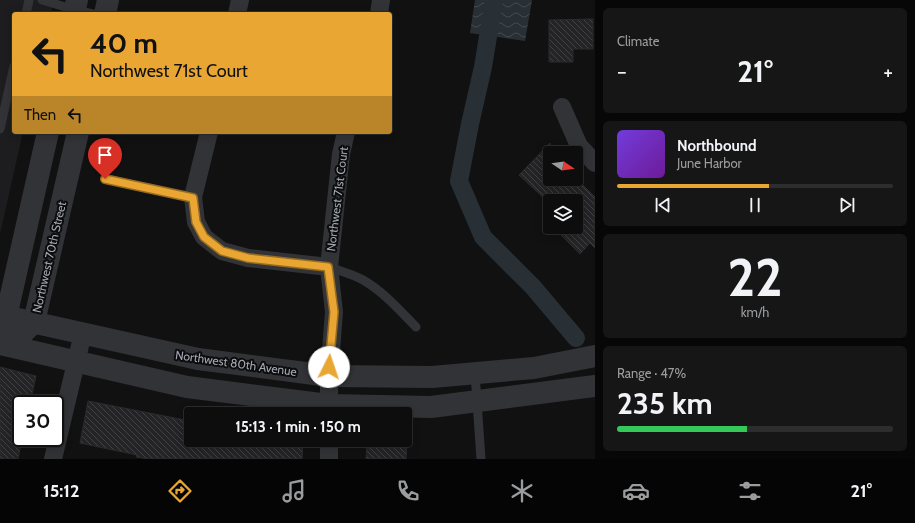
<!DOCTYPE html>
<html lang="en">
<head>
<meta charset="utf-8">
<style>
	:root { --surface:#0d0d0e; --page:#161617; --text:#f1f3f6; --muted:#9a9c9e; --line:#2d2d2e; --accent:#e9a633 }
	body { margin:0; font-family:Cabin,sans-serif; background:var(--page); color:var(--text); height:100vh; display:flex; flex-direction:column; font-size:15px; white-space:nowrap }
	* { box-sizing:border-box; margin:0 }
	p { font-size:13px; color:var(--muted) }
	.icon { flex:none; width:22px; height:22px; fill:none; stroke:currentColor; stroke-width:2; stroke-linecap:round; stroke-linejoin:round }
	.map { position:relative; flex:1; overflow:hidden }
	.details { display:flex; flex-direction:column; gap:8px; padding:8px; background:#070708; width:320px }
	.details>* { flex:none }
	.hud { position:absolute; left:12px; top:12px; width:380px; height:122px; border-radius:4px; box-shadow:0 2px 10px #0003,0 0 0 1px var(--line); background:#e9a633; color:#111; overflow:hidden }
	.needle { width:26px; rotate:103deg }
	.fabs { position:absolute; left:543px; top:146px; display:grid; gap:8px }
	.fabs a { display:grid; place-items:center; width:40px; height:40px; border-radius:4px; background:var(--surface); box-shadow:0 2px 10px #0003,0 0 0 1px var(--line); font-size:20px }
	.speed { position:absolute; left:12px; top:395px; display:flex; gap:8px; font-size:20px; font-weight:700; text-align:center }
	.speed>* { display:grid; place-content:center; width:52px; height:52px; border-radius:50%; background:var(--surface); box-shadow:0 2px 10px #0003,0 0 0 1px var(--line); line-height:1 }
	.speed .limit { border:2px solid #111; border-radius:6px; background:#fff; color:#111 }
	.pin { position:absolute; display:grid; place-items:center; width:34px; height:34px; color:#fff; margin:-41px -17px; border-radius:50% 50% 50% 0; rotate:-45deg; box-shadow:0 0 4px #0007 }
	.pin .icon { rotate:45deg }
	.me { position:absolute; width:44px; margin:-22px; rotate:4deg; stroke-linejoin:round; filter:drop-shadow(0 0 3px #0008) }
	.turn { display:flex; align-items:center; gap:14px; height:84px; padding:0 12px; font-size:18px }
	.turn .icon { width:52px; height:52px; stroke-width:2.5 }
	.turn b { display:block; font-size:28px; line-height:34px }
	.then { display:flex; align-items:center; height:38px; padding:0 12px; background:#0003; gap:8px; font-size:15px }
	.big { font-size:30px; font-weight:700; line-height:1.1 }
	.details .card { flex:1; display:flex; flex-direction:column; justify-content:center; gap:6px; min-width:0; padding:0 14px; border-radius:6px; background:var(--page) }
	.details .dial { align-items:center; gap:0 }
	.dial b { font-size:52px; line-height:1 }
	.song { display:flex; align-items:center; gap:12px }
	.cover { width:48px; height:48px; border-radius:6px; background:linear-gradient(135deg,hsl(260 70% 55%),hsl(280 70% 35%)) }
	.played { height:4px; border-radius:2px; background:linear-gradient(90deg,var(--accent) 55%,var(--line) 55%) }
	.keys { display:flex; justify-content:space-around; direction:ltr }
	.heat { display:flex; justify-content:space-between; align-items:center; font-size:22px; direction:ltr }
	.charge { height:6px; border-radius:3px; background:linear-gradient(90deg,#34c759 47%,var(--line) 0) }
	.trip { position:absolute; left:184px; top:407px; width:228px; height:40px; border-radius:4px; background:var(--surface); box-shadow:0 2px 10px #0003,0 0 0 1px var(--line); font-weight:700; line-height:40px; text-align:center }
	.tabs { display:flex; height:64px; justify-content:space-around; align-items:center; background:#050506; color:var(--muted) }
	.tabs .icon { width:28px; height:28px }
	.tabs .current { color:var(--accent) }
	.tabs b { font-size:18px; color:var(--text) }
	main { display:flex; flex:1; min-height:0 }
	.map>svg:first-child { display:block }
	.built { fill:#1d1d1f }
	.water { fill:url(#water-waves) }
	.lines { fill:none; stroke-linecap:round; stroke-linejoin:round }
	.canal { stroke:#283035; stroke-width:18 }
	.building { fill:url(#building-back-hatch); stroke:#2b2b2e }
	.service { stroke:#323337; stroke-width:9 }
	.minor { stroke:#323337; stroke-width:18 }
	.tertiary { stroke:#323337; stroke-width:22 }
	.route-casing { stroke:#976c21; stroke-width:10 }
	.route { stroke:#e9a633; stroke-width:7 }
	.labels { text-anchor:middle; dominant-baseline:central; stroke-width:4; stroke-linejoin:round; paint-order:stroke }
	.street-label { font-size:12px; fill:#a3a8b3; stroke:#0c0c0d }
</style>
</head>
<body>
<main>
<div class="map">
<svg width="595" height="459" viewBox="0 0 595 459">
	<defs>
		<pattern id="water-waves" width="16" height="10" patternUnits="userSpaceOnUse"><rect width="16" height="10" fill="#283035"/><path d="M0 5q4-4 8 0t8 0" fill="none" stroke="#444b50"/></pattern>
		<pattern id="building-back-hatch" width="6" height="6" patternUnits="userSpaceOnUse"><rect width="6" height="6" fill="#242426"/><path d="M-1 5l2 2M0 0l6 6M5-1l2 2" fill="none" stroke="#414143"/></pattern>
	</defs>
	<rect width="100%" height="100%" fill="#111112"/>
	<polygon class="built" points="0,0 54,0 51,14 14,14 14,132 23,132 0,234"/>
	<polygon class="water" points="475,0 532,0 525,41 470,33"/>
	<g class="lines">
		<polyline class="canal" points="494,0 483,67 470,124 459,181 483,237 533,287 576,338"/>
	</g>
	<g class="building">
		<polygon points="593,19 593,49 573,49 573,62 549,62 549,20"/>
		<polygon points="550,143 550,179 577,179 595,197 595,248 590,243 580,254 553,227 576,227 576,201 547,201 519,175"/>
		<polygon points="0,367 36,376 30,404 21,404 21,444 18,459 0,459"/>
		<polygon points="88,401 190,421 187,440 303,440 302,459 149,459 136,457 137,455 80,443"/>
		<polygon points="367,440 407,440 406,459 366,459"/>
	</g>
	<g class="lines">
		<g class="service">
			<polyline points="42,0 75,10 93,14"/>
			<polyline points="26,14 29,0"/>
			<polyline points="0,129 14,66"/>
			<polyline points="105,179 193,197"/>
			<path d="M329,267C340,271 352,274 363,280C384,292 400,311 416,327"/>
			<polyline points="475,373 481,459"/>
		</g>
		<g class="minor">
			<polyline points="237,14 240,0"/>
			<polyline points="379,14 381,0"/>
			<polyline points="562,107 579,146 595,163"/>
			<polyline points="209,132 193,197 196,222 204,237 222,251 248,258 329,267"/>
			<polyline points="329,414 329,376 334,312 329,267 341,154 346,132"/>
			<polyline points="329,440 329,459"/>
			<polyline points="53,459 83,333"/>
		</g>
		<g class="tertiary">
			<polyline points="74,14 77,0"/>
			<polyline points="105,14 108,0"/>
			<polyline points="0,315 198,359 329,376 432,377 534,368 595,356"/>
			<polyline points="8,332 6,317 48,132"/>
			<polyline points="23,333 34,322 78,132"/>
			<polyline points="0,344 187,387 329,405 431,407 595,386"/>
		</g>
	</g>
	<g class="lines">
		<defs>
			<polyline id="route" points="105,179 193,198 196,222 204,237 222,251 248,258 328,267 334,312 329,367"/>
		</defs>
		<use href="#route" class="route-casing"/>
		<use href="#route" class="route"/>
	</g>
	<g class="labels">
		<g class="street-label">
			<text transform="translate(337 199) rotate(-83)">Northwest 71st Court</text>
			<text transform="translate(49 257) rotate(-77)">Northwest 70th Street</text>
			<text transform="translate(236 363) rotate(8)">Northwest 80th Avenue</text>
		</g>
	</g>
</svg>
<div class="fabs">
<a><svg class="needle" viewBox="-14 -14 28 28"><path d="M0-13l5 13h-10z" fill="#e53935"/><path d="M0 13l5-13h-10z" fill="#9a9c9e"/></svg></a>
<a><svg class="icon" aria-label="layers" viewBox="0 0 24 24"><path d="M12 4l9 5-9 5-9-5zM3 14l9 5 9-5"/></svg></a>
</div>
<div class="speed"><div class="limit">30</div></div>
<div class="pin" style="left:105px;top:179px;background:#d93025"><svg class="icon" aria-label="arrive" viewBox="0 0 24 24"><path d="M6 21V4h12l-3 4 3 4H6"/></svg></div>
<svg class="me" style="left:329px;top:367px" viewBox="-20 -20 40 40"><circle r="19" fill="#fff"/><path d="M0-13L10 11 0 6-10 11z" fill="#e9a633"/></svg>
<div class="trip">15:13 · 1 min · 150 m</div>
<div class="hud">
<div class="turn"><svg class="icon" aria-label="left" viewBox="0 0 24 24"><path d="M17 20v-9H6M10 6l-5 5 5 5"/></svg><div><b>40 m</b>Northwest 71st Court</div></div>
<div class="then">Then<svg class="icon" aria-label="left" viewBox="0 0 24 24"><path d="M17 20v-9H6M10 6l-5 5 5 5"/></svg></div>
</div>
</div>
<section class="details">
<div class="card"><p>Climate</p>
<div class="heat"><a>−</a><b class="big">21°</b><a>+</a></div>
</div>
<div class="card">
<div class="song"><i class="cover"></i><div><b>Northbound</b><p>June Harbor</p></div></div>
<div class="played"></div>
<div class="keys"><svg class="icon" aria-label="previous" viewBox="0 0 24 24"><path d="M18 5L8 12l10 7zM5 5v14"/></svg><svg class="icon" aria-label="pause" viewBox="0 0 24 24"><path d="M8 5v14M16 5v14"/></svg><svg class="icon" aria-label="next" viewBox="0 0 24 24"><path d="M6 5l10 7-10 7zM19 5v14"/></svg></div>
</div>
<div class="card dial"><b>22</b><p>km/h</p></div>
<div class="card"><p>Range · 47%</p><b class="big">235 km</b><div class="charge"></div></div>
</section>
</main>
<nav class="tabs">
<b>15:12</b>
<svg class="icon current" aria-label="directions" viewBox="0 0 24 24"><path d="M12 3l9 9-9 9-9-9zM9 14v-3h6M13 9l2 2-2 2"/></svg>
<svg class="icon" aria-label="music" viewBox="0 0 24 24"><path d="M9 18V5l10-2v13"/><circle cx="6" cy="18" r="3"/><circle cx="16" cy="16" r="3"/></svg>
<svg class="icon" aria-label="phone" viewBox="0 0 24 24"><path d="M5 4h4l2 5-3 2q2 4 5 5l2-3 5 2v4C11 20 4 13 5 4z"/></svg>
<svg class="icon" aria-label="climate" viewBox="0 0 24 24"><path d="M12 3v18M4 7l16 10M4 17L20 7"/></svg>
<svg class="icon" aria-label="car" viewBox="0 0 24 24"><path d="M5 17H2v-5l4-1 3-4h7l3 4 3 1v5h-3M9 17h6M6 11h13"/><circle cx="7" cy="17" r="2"/><circle cx="17" cy="17" r="2"/></svg>
<svg class="icon" aria-label="filters" viewBox="0 0 24 24"><path d="M4 7h16M4 17h16"/><circle cx="9" cy="7" r="2"/><circle cx="15" cy="17" r="2"/></svg>
<b>21°</b>
</nav>
</body>
</html>
